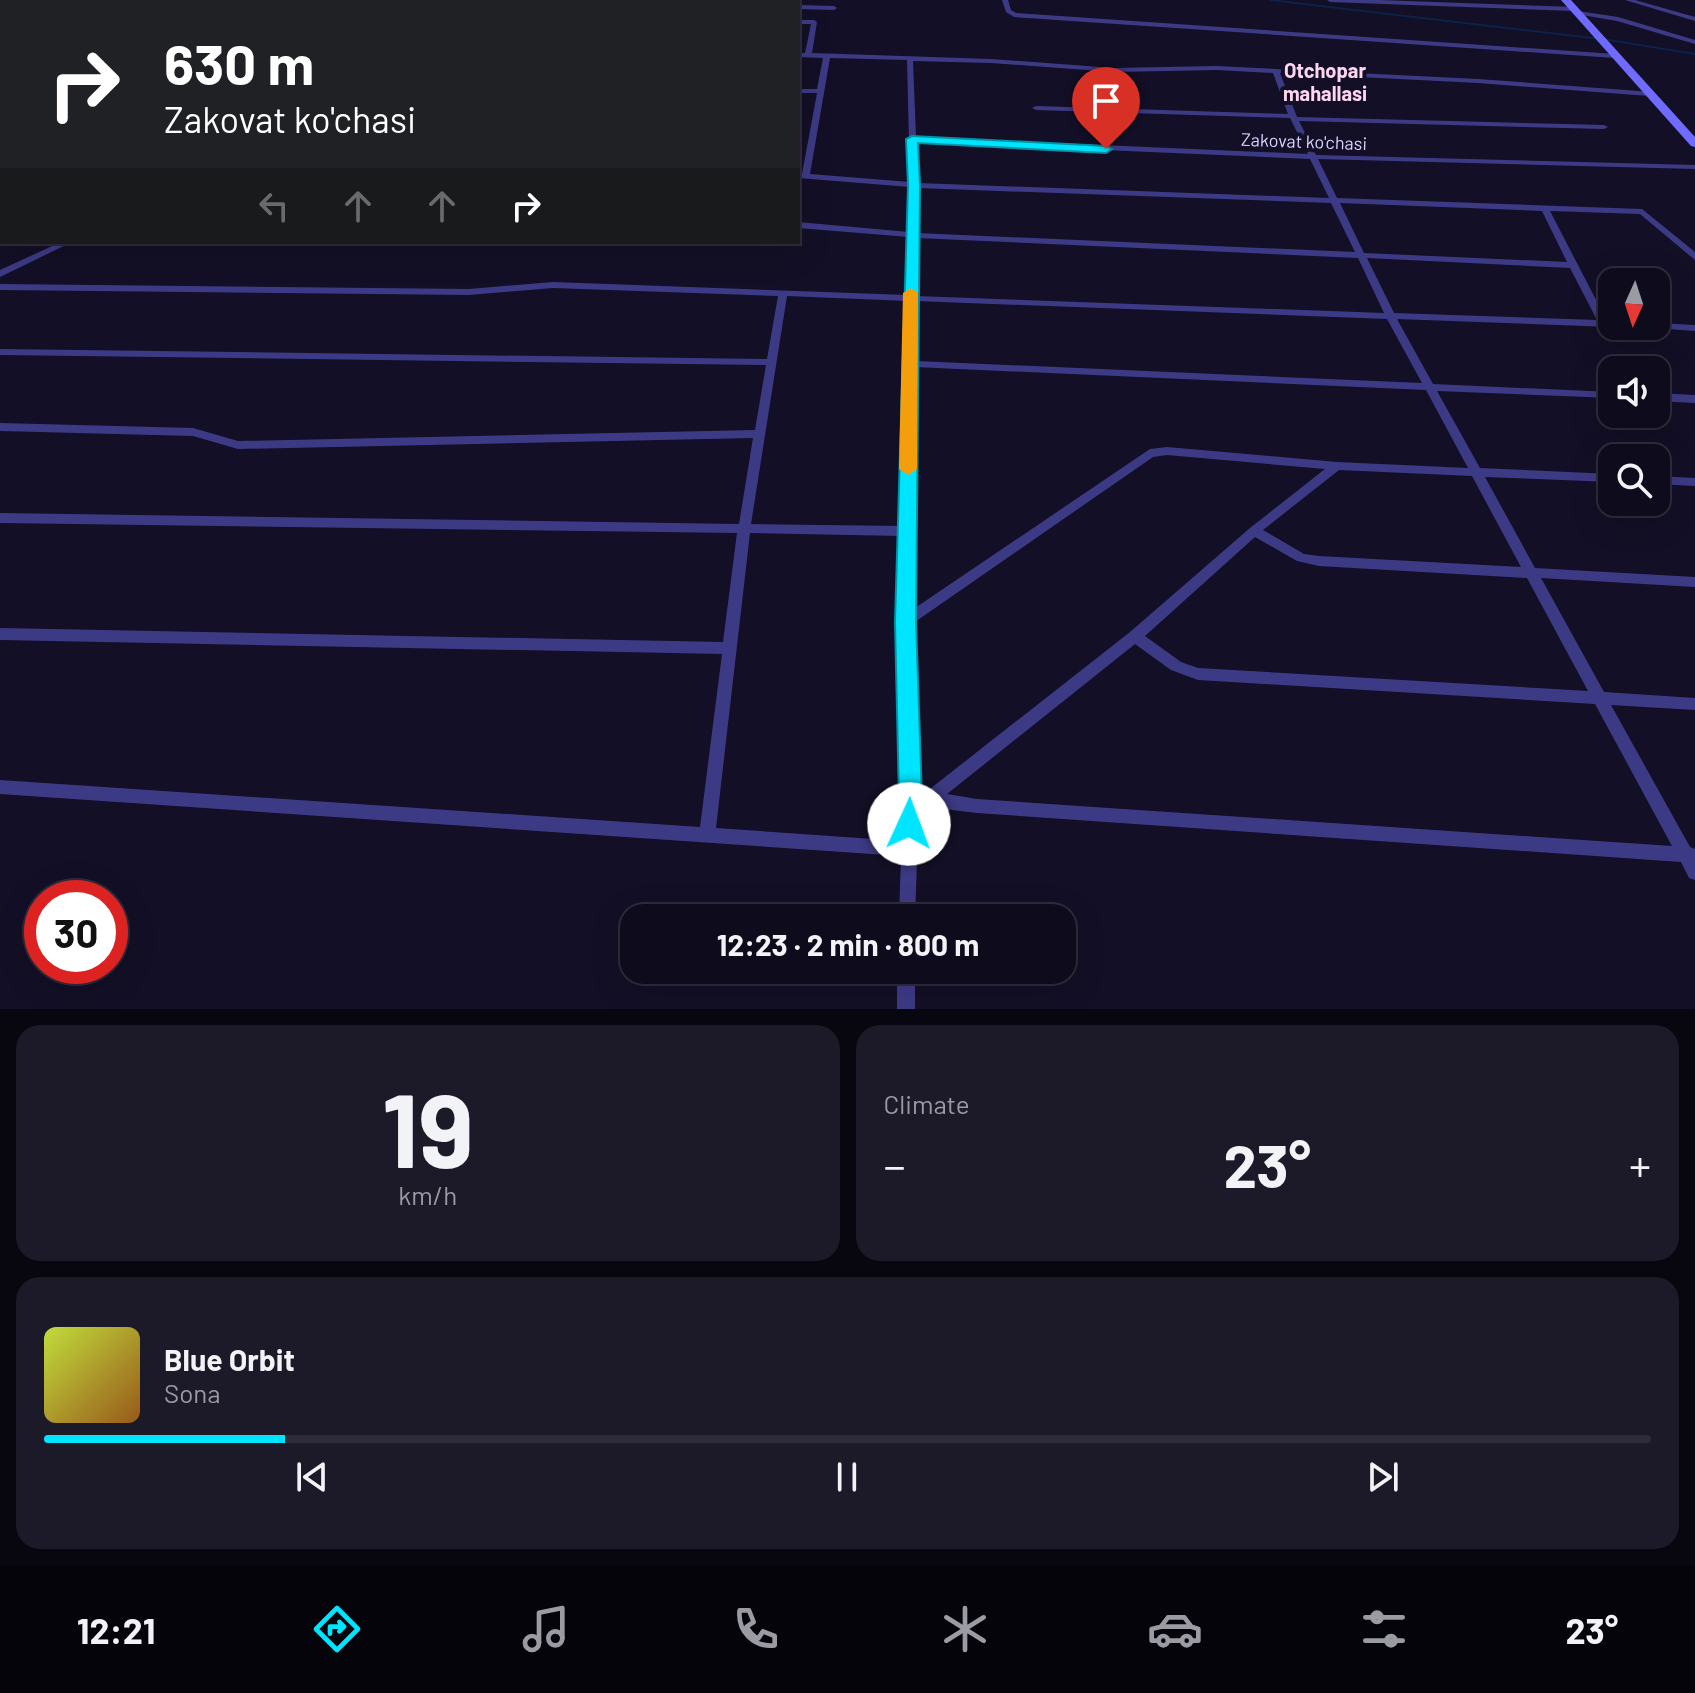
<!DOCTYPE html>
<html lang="en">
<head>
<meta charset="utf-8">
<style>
	:root { --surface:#0e0b1c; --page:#1c1929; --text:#f1f3f6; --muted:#9b9ba3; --line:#2e2b3b; --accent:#00e5ff }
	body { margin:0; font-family:Barlow,sans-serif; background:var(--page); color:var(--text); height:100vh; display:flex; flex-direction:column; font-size:30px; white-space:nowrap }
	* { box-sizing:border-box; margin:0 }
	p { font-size:26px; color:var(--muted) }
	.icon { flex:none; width:44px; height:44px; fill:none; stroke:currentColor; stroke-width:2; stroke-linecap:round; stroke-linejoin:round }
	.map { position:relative; height:1009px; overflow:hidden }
	.panel { display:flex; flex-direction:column; gap:16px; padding:16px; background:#08060f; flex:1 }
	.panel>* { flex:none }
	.hud { position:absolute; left:0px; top:0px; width:800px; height:244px; box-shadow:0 8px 32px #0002,0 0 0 2px var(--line); background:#202124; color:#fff; overflow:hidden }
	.needle { width:52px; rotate:183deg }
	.buttons { position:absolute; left:1598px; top:268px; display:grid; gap:16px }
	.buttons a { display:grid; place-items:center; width:72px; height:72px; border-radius:16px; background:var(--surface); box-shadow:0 8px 32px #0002,0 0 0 2px var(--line); font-size:40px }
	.speed { position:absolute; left:24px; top:880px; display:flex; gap:16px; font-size:40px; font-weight:700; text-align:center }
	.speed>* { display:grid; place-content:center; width:104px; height:104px; border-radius:50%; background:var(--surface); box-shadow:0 8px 32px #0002,0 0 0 2px var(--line); line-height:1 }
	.speed .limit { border:12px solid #d22; background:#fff; color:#111 }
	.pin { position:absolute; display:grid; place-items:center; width:68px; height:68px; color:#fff; margin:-82px -34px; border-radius:50% 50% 50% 0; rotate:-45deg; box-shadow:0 0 8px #0007 }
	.pin .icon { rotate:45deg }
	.me { position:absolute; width:88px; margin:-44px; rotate:2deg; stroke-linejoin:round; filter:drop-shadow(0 0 6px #0008) }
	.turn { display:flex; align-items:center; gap:28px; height:168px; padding:0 32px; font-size:36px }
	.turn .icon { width:104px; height:104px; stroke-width:2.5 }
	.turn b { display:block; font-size:56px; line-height:68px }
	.lanes { display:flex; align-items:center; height:76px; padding:0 32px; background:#0003; justify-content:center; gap:40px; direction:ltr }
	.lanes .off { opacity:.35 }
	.big { font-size:60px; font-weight:700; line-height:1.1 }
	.panel .tile { flex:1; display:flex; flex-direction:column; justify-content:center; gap:12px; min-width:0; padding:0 28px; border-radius:24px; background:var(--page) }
	.panel .dial { align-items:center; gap:0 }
	.dial b { font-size:104px; line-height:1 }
	.song { display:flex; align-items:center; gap:24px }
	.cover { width:96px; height:96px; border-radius:12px; background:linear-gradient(135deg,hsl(70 70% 55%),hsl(30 70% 35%)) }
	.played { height:8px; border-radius:4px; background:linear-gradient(90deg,var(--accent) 15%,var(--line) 15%) }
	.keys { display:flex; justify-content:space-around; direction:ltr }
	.heat { display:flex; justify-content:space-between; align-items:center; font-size:44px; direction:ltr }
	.panel .tiles { flex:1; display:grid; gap:16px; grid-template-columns:1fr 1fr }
	.tile:last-child { grid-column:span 2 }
	.trip { position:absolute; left:620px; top:904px; width:456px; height:80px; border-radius:24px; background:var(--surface); box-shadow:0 8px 32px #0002,0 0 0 2px var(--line); font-weight:700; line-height:80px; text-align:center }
	.tabs { display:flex; height:128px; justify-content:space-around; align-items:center; background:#06040b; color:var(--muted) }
	.tabs .icon { width:56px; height:56px }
	.tabs .current { color:var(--accent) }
	.tabs b { font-size:36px; color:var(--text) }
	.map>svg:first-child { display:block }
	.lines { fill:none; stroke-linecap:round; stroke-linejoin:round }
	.stream { stroke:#0c2248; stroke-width:2 }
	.street { fill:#3d3a85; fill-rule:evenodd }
	.secondary { fill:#6f6bff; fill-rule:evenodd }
	.highway { fill:#ff4fa3; fill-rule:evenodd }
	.route { fill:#00e5ff; stroke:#0095a6; stroke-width:2 }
	.slow { fill:#f59e0b }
	.labels { text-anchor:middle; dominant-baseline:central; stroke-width:8; stroke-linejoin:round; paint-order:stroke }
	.far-street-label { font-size:18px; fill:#d9d4ff; stroke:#130f26 }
	.far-neighbourhood-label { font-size:20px; font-weight:bold; fill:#ffd6f0; stroke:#130f26 }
</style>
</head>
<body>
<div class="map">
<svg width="1695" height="1009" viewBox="0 0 1695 1009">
	<rect width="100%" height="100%" fill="#130f26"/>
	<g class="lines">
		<g class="stream">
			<polyline points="1270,0 1609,40 1695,54"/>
			<polyline points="282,2 287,0"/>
		</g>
		<g class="street">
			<polygon points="297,0 305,0 303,2 295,2"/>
			<polygon points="443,0 451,0 449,2 441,2"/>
			<polygon points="595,0 603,0 601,2 593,2"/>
			<polygon points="1002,0 1008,0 1011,10 1016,13 1615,54 1618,56 1615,58 1014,17 1006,12"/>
			<polygon points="1327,0 1379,0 1574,7 1577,9 1574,11 1330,2"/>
			<polygon points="1625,0 1635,0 1695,17 1695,21"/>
			<polygon points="798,5 834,6 837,8 834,10 798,9"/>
			<polygon points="1578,11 1618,17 1695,40 1695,44 1617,21 1576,14"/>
			<path d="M798,20H814L817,22L812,53L991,59L1114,68L1217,66L1478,79L1652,92V96H1649L1478,83L1280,73L1297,117L1604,125L1608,127L1604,129L1299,121L1316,155L1695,165V169L1318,159L1337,198L1642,209L1695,252V260L1640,214L1550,211L1607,321H1612V326H1615L1612,327L1397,319L1433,384L1612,392V398L1437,391L1480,468L1612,474V482L1485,477L1535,568L1695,577V587L1541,578L1604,692L1695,698V710L1611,705L1690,847L1695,849V880L1689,878L1681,862L977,813L919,806L915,918H899L901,856L0,794V780L700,827L722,654L0,640V628L723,642L737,533L0,523V513L739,524L753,438L238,449L193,436L0,431V423L193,428L238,441L755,430L766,365L0,355V349L767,359L778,296L553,288L469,295L0,290V284L469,289L553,282L907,295L909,237L798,228V222L909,232L910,187L798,178V174H802L817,93H798V89H817L823,58L798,57V53H805L811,24H798ZM830,58L907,60L910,182L810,174ZM913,61L991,63L1114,72L1217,70L1273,73L1288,114L1036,106L1032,108L1036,110L1290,118L1308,154L916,137ZM916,142L1310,159L1329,198L918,183ZM918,188L1331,203L1355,252L917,233ZM1340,203L1542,211L1567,262L1364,253ZM917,238L1358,258L1384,313L916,296ZM1367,258L1570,268L1597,320L1394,313ZM787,296L907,301L901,526L751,524ZM916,301L1387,319L1422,383L916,361ZM915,367L1426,390L1468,468L1337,462L1167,447L1150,449L912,610ZM1167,455L1325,469L1250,528L1130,632L926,792H918L912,624L1153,457ZM1339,470L1472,476L1521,567L1319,556L1304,554L1263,530ZM750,533L901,536L898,622L903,799L902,841L716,828ZM1255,537L1297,561L1319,566L1527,578L1588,691L1198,668L1181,662L1145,636ZM1135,644L1171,670L1198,680L1595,704L1672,846L977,799L947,794Z"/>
			<rect x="0" y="110" width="2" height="5"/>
			<rect x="0" y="142" width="2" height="4"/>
			<rect x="0" y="181" width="2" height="5"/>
			<rect x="0" y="212" width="2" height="6"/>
			<polygon points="61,242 72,242 0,277 0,270"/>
			<polygon points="552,242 565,242 561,245"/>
			<polygon points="1656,323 1695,325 1695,331 1653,328 1651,326 1656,326"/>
			<polygon points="1656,393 1695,395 1695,403 1656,401"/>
			<polygon points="1656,476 1695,478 1695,486 1656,484"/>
			<rect x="897" y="970" width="18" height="39"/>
		</g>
		<polygon class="secondary" points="1561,0 1571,0 1695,137 1695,147 1691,146"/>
		<g class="highway">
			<polygon points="130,0 146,0 128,2"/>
			<polygon points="2,48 2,56 0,57 0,49"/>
		</g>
	</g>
	<polygon class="route" points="912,136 1106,146 1112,149 1106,153 918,143 920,185 916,622 922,799 917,832 909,836 900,832 897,824 899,799 895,622 908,185 906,139"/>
	<polygon class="slow" points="911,288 918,293 917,469 908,475 899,469 903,293"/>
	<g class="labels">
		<g class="far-street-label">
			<text transform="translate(1304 141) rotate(2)">Zakovat ko'chasi</text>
		</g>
		<g class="far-neighbourhood-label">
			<text x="1325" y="70">Otchopar<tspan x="1325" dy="23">mahallasi</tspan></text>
		</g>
	</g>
</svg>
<div class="buttons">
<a><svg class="needle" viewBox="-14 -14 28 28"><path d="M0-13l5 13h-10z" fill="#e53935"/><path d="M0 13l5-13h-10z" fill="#9b9ba3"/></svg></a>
<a><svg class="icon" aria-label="sound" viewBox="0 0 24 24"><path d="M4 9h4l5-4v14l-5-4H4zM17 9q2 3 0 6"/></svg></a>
<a><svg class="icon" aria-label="search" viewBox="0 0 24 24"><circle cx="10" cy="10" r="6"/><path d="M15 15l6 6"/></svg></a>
</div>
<div class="speed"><div class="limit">30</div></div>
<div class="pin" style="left:1106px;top:149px;background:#d93025"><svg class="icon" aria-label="arrive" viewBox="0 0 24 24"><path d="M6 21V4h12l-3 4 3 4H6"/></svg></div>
<svg class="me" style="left:909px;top:824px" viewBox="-20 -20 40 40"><circle r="19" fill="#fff"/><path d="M0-13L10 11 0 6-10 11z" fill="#00e5ff"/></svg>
<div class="trip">12:23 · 2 min · 800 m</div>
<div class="hud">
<div class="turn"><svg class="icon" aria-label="right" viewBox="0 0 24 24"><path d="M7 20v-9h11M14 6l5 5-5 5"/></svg><div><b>630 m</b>Zakovat ko'chasi</div></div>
<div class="lanes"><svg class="icon off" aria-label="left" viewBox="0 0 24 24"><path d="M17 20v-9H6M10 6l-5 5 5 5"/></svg><svg class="icon off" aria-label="ahead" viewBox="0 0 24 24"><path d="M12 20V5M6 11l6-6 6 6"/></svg><svg class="icon off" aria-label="ahead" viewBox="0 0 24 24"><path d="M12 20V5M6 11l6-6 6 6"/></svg><svg class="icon" aria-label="right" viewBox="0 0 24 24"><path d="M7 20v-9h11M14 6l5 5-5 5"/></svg></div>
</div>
</div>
<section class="panel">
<div class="tiles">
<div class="tile dial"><b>19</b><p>km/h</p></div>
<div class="tile"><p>Climate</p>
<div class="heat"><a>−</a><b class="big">23°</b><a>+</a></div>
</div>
<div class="tile">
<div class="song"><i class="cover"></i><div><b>Blue Orbit</b><p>Sona</p></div></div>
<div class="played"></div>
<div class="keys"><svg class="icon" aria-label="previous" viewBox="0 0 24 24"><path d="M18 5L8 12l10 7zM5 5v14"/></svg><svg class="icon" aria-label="pause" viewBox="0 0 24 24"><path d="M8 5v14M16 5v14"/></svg><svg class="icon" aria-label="next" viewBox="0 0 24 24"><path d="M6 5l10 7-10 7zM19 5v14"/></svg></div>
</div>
</div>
</section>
<nav class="tabs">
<b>12:21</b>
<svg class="icon current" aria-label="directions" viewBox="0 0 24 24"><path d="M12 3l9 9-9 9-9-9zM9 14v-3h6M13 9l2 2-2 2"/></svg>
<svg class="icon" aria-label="music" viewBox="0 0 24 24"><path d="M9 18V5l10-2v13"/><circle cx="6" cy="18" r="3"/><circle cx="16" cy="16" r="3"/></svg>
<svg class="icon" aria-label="phone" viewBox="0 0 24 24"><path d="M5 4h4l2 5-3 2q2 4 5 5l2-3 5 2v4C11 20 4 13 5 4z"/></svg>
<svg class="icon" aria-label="climate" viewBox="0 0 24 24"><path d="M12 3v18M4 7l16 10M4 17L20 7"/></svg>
<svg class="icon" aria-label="car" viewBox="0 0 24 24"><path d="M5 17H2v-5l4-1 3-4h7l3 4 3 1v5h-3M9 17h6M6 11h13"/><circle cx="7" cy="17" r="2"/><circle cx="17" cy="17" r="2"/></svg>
<svg class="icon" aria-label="filters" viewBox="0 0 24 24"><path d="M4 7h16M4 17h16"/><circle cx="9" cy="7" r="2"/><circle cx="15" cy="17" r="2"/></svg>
<b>23°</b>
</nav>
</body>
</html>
